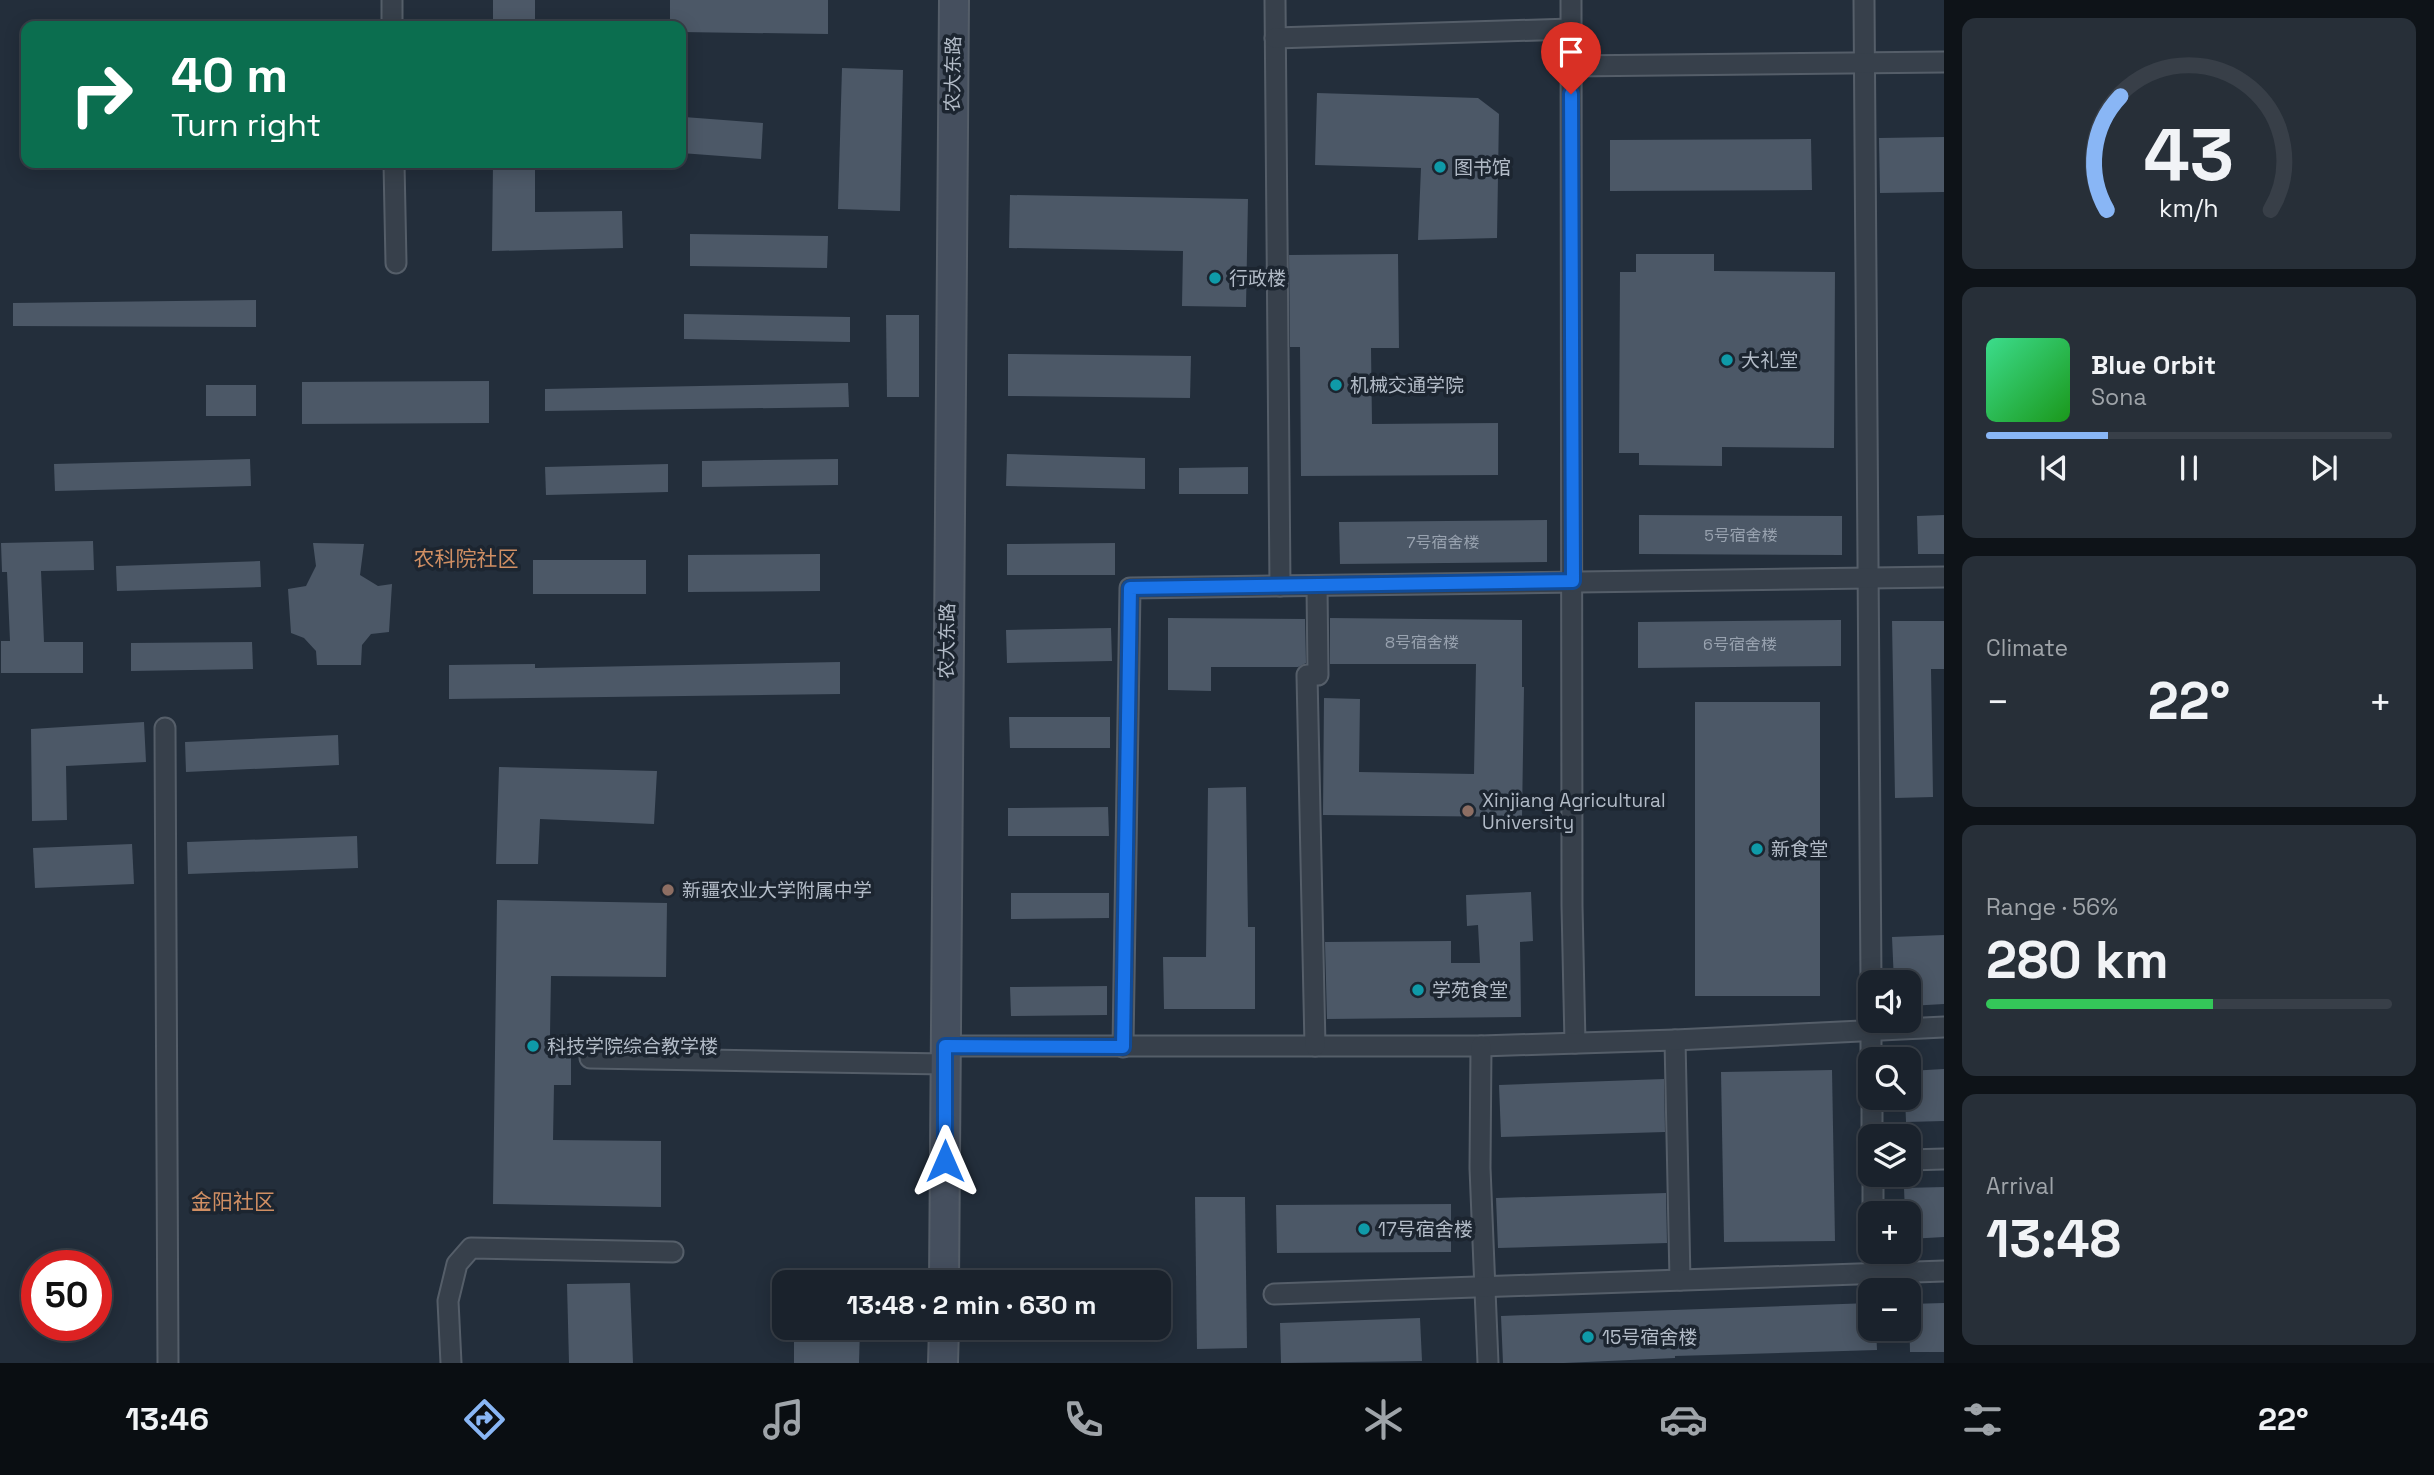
<!DOCTYPE html>
<html lang="en">
<head>
<meta charset="utf-8">
<style>
	:root { --surface:#1a222c; --page:#272f38; --text:#f1f3f6; --muted:#9fa4a9; --line:#383f48; --accent:#89b6f5 }
	body { margin:0; font-family:"Space Grotesk","Noto Sans SC",sans-serif; background:var(--page); color:var(--text); height:100vh; display:flex; flex-direction:column; font-size:26px; white-space:nowrap }
	* { box-sizing:border-box; margin:0 }
	p { font-size:23px; color:var(--muted) }
	.icon { flex:none; width:38px; height:38px; fill:none; stroke:currentColor; stroke-width:2; stroke-linecap:round; stroke-linejoin:round }
	.map { position:relative; flex:1; overflow:hidden }
	.sheet { display:flex; flex-direction:column; gap:18px; padding:18px; background:#0e1318; width:490px }
	.sheet>* { flex:none }
	.top-card { position:absolute; left:21px; top:21px; width:665px; height:147px; border-radius:14px; box-shadow:0 4px 18px #0003,0 0 0 2px var(--line); background:#0b6e4f; color:#fff; overflow:hidden }
	.buttons { position:absolute; left:1858px; top:970px; display:grid; gap:14px }
	.buttons a { display:grid; place-items:center; width:63px; height:63px; border-radius:14px; background:var(--surface); box-shadow:0 4px 18px #0003,0 0 0 2px var(--line); font-size:35px }
	.speed { position:absolute; left:21px; top:1250px; display:flex; gap:14px; font-size:35px; font-weight:700; text-align:center }
	.speed>* { display:grid; place-content:center; width:91px; height:91px; border-radius:50%; background:var(--surface); box-shadow:0 4px 18px #0003,0 0 0 2px var(--line); line-height:1 }
	.speed .limit { border:10px solid #d22; background:#fff; color:#111 }
	.pin { position:absolute; display:grid; place-items:center; width:60px; height:60px; color:#fff; margin:-72px -30px; border-radius:50% 50% 50% 0; rotate:-45deg; box-shadow:0 0 7px #0007 }
	.pin .icon { rotate:45deg }
	.me { position:absolute; width:77px; margin:-38px; rotate:0deg; stroke-linejoin:round; filter:drop-shadow(0 0 5px #0008) }
	.turn { display:flex; align-items:center; gap:24px; height:147px; padding:0 35px; font-size:32px }
	.turn .icon { width:91px; height:91px; stroke-width:2.5 }
	.turn b { display:block; font-size:49px; line-height:60px }
	.big { font-size:52px; font-weight:700; line-height:1.1 }
	.sheet .card { flex:1; display:flex; flex-direction:column; justify-content:center; gap:10px; min-width:0; padding:0 24px; border-radius:14px; background:var(--page) }
	.sheet .dial { align-items:center; gap:0 }
	.dial svg { height:182px; overflow:visible; fill:none; stroke:var(--line); stroke-width:7; stroke-linecap:round; text-anchor:middle }
	.dial text { fill:var(--text); stroke:none }
	.song { display:flex; align-items:center; gap:21px }
	.cover { width:84px; height:84px; border-radius:10px; background:linear-gradient(135deg,hsl(150 70% 55%),hsl(120 70% 35%)) }
	.played { height:7px; border-radius:4px; background:linear-gradient(90deg,var(--accent) 30%,var(--line) 30%) }
	.keys { display:flex; justify-content:space-around; direction:ltr }
	.heat { display:flex; justify-content:space-between; align-items:center; font-size:38px; direction:ltr }
	.charge { height:10px; border-radius:5px; background:linear-gradient(90deg,#34c759 56%,var(--line) 0) }
	.trip { position:absolute; left:772px; top:1270px; width:399px; height:70px; border-radius:14px; background:var(--surface); box-shadow:0 4px 18px #0003,0 0 0 2px var(--line); font-weight:700; line-height:70px; text-align:center }
	.menu { display:flex; height:112px; justify-content:space-around; align-items:center; background:#0a0e12; color:var(--muted) }
	.menu .icon { width:49px; height:49px }
	.menu .selected { color:var(--accent) }
	.menu b { font-size:32px; color:var(--text) }
	main { display:flex; flex:1; min-height:0 }
	.map>svg:first-child { display:block }
	.building { fill:#4c5867 }
	.lines { fill:none; stroke-linecap:round; stroke-linejoin:round }
	.street-casing { stroke:#555e69; stroke-width:23 }
	.secondary-casing { stroke:#555e69; stroke-width:32 }
	.street { stroke:#37404b; stroke-width:19 }
	.secondary { stroke:#454f5e; stroke-width:28 }
	.route-casing { stroke:#114b97; stroke-width:18 }
	.route { stroke:#1a73e8; stroke-width:12 }
	.culture-dot { fill:#0f9aa8; stroke:#1c2530; stroke-width:2.5 }
	.education-dot { fill:#8d6e63; stroke:#1c2530; stroke-width:2.5 }
	.labels { text-anchor:middle; dominant-baseline:central; stroke-width:7; stroke-linejoin:round; paint-order:stroke }
	.number-label { font-size:16px; fill:#98a2af }
	.street-label { font-size:19px; fill:#b2bbc7; stroke:#1c2530 }
	.poi-label { font-size:19px; fill:#b2bbc7; stroke:#1c2530; text-anchor:start }
	.neighbourhood-label { font-size:21px; fill:#d18f63; stroke:#1c2530 }
</style>
</head>
<body>
<main>
<div class="map">
<svg width="1944" height="1363" viewBox="0 0 1944 1363">
	<rect width="100%" height="100%" fill="#232e3b"/>
	<g class="building">
		<rect x="493" y="0" width="42" height="26"/>
		<polygon points="670,0 828,0 828,34 681,32 681,26 670,26"/>
		<polygon points="842,68 903,70 900,211 838,209"/>
		<polygon points="1317,93 1478,98 1499,114 1497,238 1418,240 1421,168 1315,165"/>
		<polygon points="684,117 763,123 761,159 681,153"/>
		<polygon points="1944,137 1944,192 1880,193 1879,138"/>
		<polygon points="1811,139 1812,190 1610,191 1610,140"/>
		<polygon points="493,163 535,163 535,212 622,211 623,248 492,251"/>
		<polygon points="1010,195 1248,199 1246,307 1182,306 1183,251 1009,248"/>
		<polygon points="690,234 828,236 827,268 690,266"/>
		<polygon points="1398,254 1399,348 1371,348 1372,424 1498,423 1498,475 1301,476 1300,347 1290,347 1289,255"/>
		<polygon points="1636,254 1714,254 1714,271 1835,272 1834,448 1722,447 1722,466 1639,465 1639,453 1619,453 1620,272 1636,272"/>
		<polygon points="256,300 256,327 13,326 13,303"/>
		<polygon points="684,314 850,317 850,342 684,339"/>
		<polygon points="886,315 919,315 919,397 887,397"/>
		<polygon points="1008,354 1191,356 1190,398 1008,396"/>
		<polygon points="489,381 489,423 302,424 302,382"/>
		<polygon points="848,383 849,407 545,411 545,389"/>
		<rect x="206" y="385" width="50" height="31"/>
		<polygon points="1007,454 1145,458 1145,489 1006,486"/>
		<polygon points="250,459 251,486 55,491 54,464"/>
		<polygon points="838,459 838,485 702,487 702,461"/>
		<polygon points="668,464 668,492 546,495 545,467"/>
		<polygon points="1248,467 1248,494 1179,494 1179,468"/>
		<polygon points="1639,515 1842,516 1842,555 1639,554"/>
		<polygon points="1944,515 1944,554 1918,554 1917,516"/>
		<polygon points="1547,520 1547,562 1340,564 1339,522"/>
		<polygon points="93,541 94,570 41,571 44,642 83,642 83,673 1,673 1,641 10,641 7,572 2,572 1,543"/>
		<polygon points="313,543 364,544 360,575 378,586 392,584 389,632 371,634 362,645 361,665 317,665 316,651 304,638 291,633 288,589 306,586 316,566"/>
		<polygon points="1115,543 1115,575 1007,575 1007,544"/>
		<polygon points="820,554 820,591 688,592 688,555"/>
		<rect x="533" y="560" width="113" height="34"/>
		<polygon points="260,561 261,587 117,591 116,566"/>
		<polygon points="1168,618 1305,619 1306,663 1298,667 1211,667 1211,691 1168,690"/>
		<polygon points="1330,618 1522,620 1522,687 1524,687 1522,817 1323,815 1324,698 1360,699 1359,772 1474,774 1476,664 1330,664"/>
		<polygon points="1841,620 1841,666 1638,668 1638,622"/>
		<polygon points="1892,621 1944,621 1944,669 1931,669 1933,797 1895,798"/>
		<polygon points="1111,628 1112,661 1007,663 1006,630"/>
		<polygon points="252,642 253,669 131,671 131,643"/>
		<polygon points="840,662 840,694 449,699 449,665 535,664 535,668"/>
		<rect x="1695" y="702" width="125" height="294"/>
		<polygon points="1009,717 1110,717 1110,748 1010,748"/>
		<polygon points="144,722 146,762 66,766 67,820 32,821 31,729"/>
		<polygon points="338,735 339,765 186,772 185,742"/>
		<polygon points="499,767 657,771 654,824 540,819 538,864 496,864"/>
		<polygon points="1246,787 1248,927 1255,927 1255,1009 1164,1009 1163,957 1206,957 1208,788"/>
		<polygon points="1108,807 1109,836 1008,836 1008,808"/>
		<polygon points="357,836 358,868 188,874 187,842"/>
		<polygon points="132,844 134,884 35,888 33,848"/>
		<polygon points="1531,892 1533,941 1520,942 1521,1017 1327,1019 1325,942 1451,941 1451,963 1480,963 1478,925 1467,926 1466,895"/>
		<polygon points="1011,893 1109,893 1109,918 1011,919"/>
		<polygon points="497,900 667,903 666,977 551,976 550,1035 571,1035 571,1085 554,1085 553,1140 661,1141 661,1207 493,1204"/>
		<polygon points="1944,935 1944,1004 1909,1006 1909,982 1894,982 1892,937"/>
		<polygon points="1107,986 1107,1015 1011,1016 1010,987"/>
		<polygon points="1944,1069 1944,1121 1906,1122 1905,1097 1909,1097 1909,1071"/>
		<polygon points="1832,1070 1835,1241 1724,1242 1721,1072"/>
		<polygon points="1664,1079 1665,1132 1501,1137 1499,1085"/>
		<polygon points="1944,1187 1944,1237 1909,1239 1909,1213 1905,1213 1904,1188"/>
		<polygon points="1666,1193 1667,1243 1498,1248 1496,1198"/>
		<polygon points="1195,1197 1245,1197 1247,1348 1197,1349"/>
		<polygon points="1451,1204 1451,1252 1277,1253 1276,1205"/>
		<polygon points="630,1283 633,1363 569,1363 567,1284"/>
		<polygon points="1871,1303 1871,1328 1876,1328 1877,1350 1675,1356 1675,1358 1564,1363 1503,1363 1501,1316"/>
		<polygon points="1944,1303 1944,1352 1910,1352 1909,1304"/>
		<polygon points="1420,1318 1422,1361 1281,1363 1280,1323"/>
		<polygon points="794,1328 860,1328 859,1363 794,1363"/>
	</g>
	<g class="lines">
		<defs>
			<g id="street">
				<polyline points="392,0 392,26"/>
				<polyline points="1275,0 1280,586"/>
				<polyline points="1571,0 1572,906 1575,1043"/>
				<polyline points="1864,0 1871,982"/>
				<polyline points="1275,38 1571,29"/>
				<polyline points="1571,66 1944,62"/>
				<polyline points="394,163 396,263"/>
				<polyline points="165,728 168,1363"/>
				<polyline points="1871,1020 1871,1059"/>
				<polyline points="1675,1040 1680,1280"/>
				<polyline points="945,1046 1481,1046 1675,1040 1944,1027"/>
				<polyline points="1315,1046 1307,675 1318,675 1317,586"/>
				<polyline points="1481,1046 1480,1168 1488,1363"/>
				<polyline points="1123,1047 1130,588 1944,577"/>
				<polyline points="590,1058 945,1064"/>
				<polyline points="1872,1097 1872,1136"/>
				<polyline points="1909,1160 1944,1159"/>
				<polyline points="1873,1174 1873,1213"/>
				<polyline points="1874,1251 1874,1274"/>
				<polyline points="1274,1294 1944,1271"/>
				<polyline points="451,1363 448,1301 457,1264 471,1248 673,1252"/>
			</g>
			<g id="secondary">
				<polyline points="944,1283 954,0"/>
				<polyline points="943,1363 944,1328"/>
			</g>
		</defs>
		<use href="#street" class="street-casing"/>
		<use href="#secondary" class="secondary-casing"/>
		<use href="#street" class="street"/>
		<use href="#secondary" class="secondary"/>
	</g>
	<g class="lines">
		<defs>
			<polyline id="route" points="945,1161 945,1046 1123,1047 1130,588 1573,581 1571,94"/>
		</defs>
		<use href="#route" class="route-casing"/>
		<use href="#route" class="route"/>
	</g>
	<g class="culture-dot">
		<circle cx="1440" cy="167" r="7"/>
		<circle cx="1215" cy="278" r="7"/>
		<circle cx="1727" cy="360" r="7"/>
		<circle cx="1336" cy="385" r="7"/>
		<circle cx="1757" cy="849" r="7"/>
		<circle cx="1418" cy="990" r="7"/>
		<circle cx="533" cy="1046" r="7"/>
		<circle cx="1364" cy="1229" r="7"/>
		<circle cx="1588" cy="1337" r="7"/>
	</g>
	<g class="education-dot">
		<circle cx="1468" cy="811" r="7"/>
		<circle cx="668" cy="890" r="7"/>
	</g>
	<g class="labels">
		<g class="number-label">
			<text x="1741" y="535">5号宿舍楼</text>
			<text x="1443" y="542">7号宿舍楼</text>
			<text x="1422" y="642">8号宿舍楼</text>
			<text x="1740" y="644">6号宿舍楼</text>
		</g>
		<g class="street-label">
			<text transform="translate(953 74) rotate(-89)">农大东路</text>
			<text transform="translate(947 641) rotate(-89)">农大东路</text>
		</g>
		<g class="poi-label">
			<text x="1454" y="167">图书馆</text>
			<text x="1229" y="278">行政楼</text>
			<text x="1741" y="360">大礼堂</text>
			<text x="1350" y="385">机械交通学院</text>
			<text x="1482" y="800">Xinjiang Agricultural<tspan x="1482" dy="22">University</tspan></text>
			<text x="1771" y="849">新食堂</text>
			<text x="682" y="890">新疆农业大学附属中学</text>
			<text x="1432" y="990">学苑食堂</text>
			<text x="547" y="1046">科技学院综合教学楼</text>
			<text x="1378" y="1229">17号宿舍楼</text>
			<text x="1602" y="1337">15号宿舍楼</text>
		</g>
		<g class="neighbourhood-label">
			<text x="466" y="558">农科院社区</text>
			<text x="233" y="1201">金阳社区</text>
		</g>
	</g>
</svg>
<div class="buttons">
<a><svg class="icon" aria-label="sound" viewBox="0 0 24 24"><path d="M4 9h4l5-4v14l-5-4H4zM17 9q2 3 0 6"/></svg></a>
<a><svg class="icon" aria-label="search" viewBox="0 0 24 24"><circle cx="10" cy="10" r="6"/><path d="M15 15l6 6"/></svg></a>
<a><svg class="icon" aria-label="layers" viewBox="0 0 24 24"><path d="M12 4l9 5-9 5-9-5zM3 14l9 5 9-5"/></svg></a>
<a>+</a>
<a>−</a>
</div>
<div class="speed"><div class="limit">50</div></div>
<div class="pin" style="left:1571px;top:94px;background:#d93025"><svg class="icon" aria-label="arrive" viewBox="0 0 24 24"><path d="M6 21V4h12l-3 4 3 4H6"/></svg></div>
<svg class="me" style="left:945px;top:1161px" viewBox="-20 -20 40 40"><path d="M0-17L14 15 0 8-14 15z" fill="#1a73e8" stroke="#fff" stroke-width="4"/></svg>
<div class="trip">13:48 · 2 min · 630 m</div>
<div class="top-card">
<div class="turn"><svg class="icon" aria-label="right" viewBox="0 0 24 24"><path d="M7 20v-9h11M14 6l5 5-5 5"/></svg><div><b>40 m</b>Turn right</div></div>
</div>
</div>
<section class="sheet">
<div class="card dial"><svg viewBox="0 0 100 80">
<path d="M14 69A42 42 0 1 1 86 69"/>
<path d="M14 69A42 42 0 0 1 20 19" stroke="#89b6f5"/>
<text x="50" y="56" font-size="32" font-weight="700">43</text>
<text x="50" y="72" font-size="11">km/h</text>
</svg></div>
<div class="card">
<div class="song"><i class="cover"></i><div><b>Blue Orbit</b><p>Sona</p></div></div>
<div class="played"></div>
<div class="keys"><svg class="icon" aria-label="previous" viewBox="0 0 24 24"><path d="M18 5L8 12l10 7zM5 5v14"/></svg><svg class="icon" aria-label="pause" viewBox="0 0 24 24"><path d="M8 5v14M16 5v14"/></svg><svg class="icon" aria-label="next" viewBox="0 0 24 24"><path d="M6 5l10 7-10 7zM19 5v14"/></svg></div>
</div>
<div class="card"><p>Climate</p>
<div class="heat"><a>−</a><b class="big">22°</b><a>+</a></div>
</div>
<div class="card"><p>Range · 56%</p><b class="big">280 km</b><div class="charge"></div></div>
<div class="card"><p>Arrival</p><b class="big">13:48</b></div>
</section>
</main>
<nav class="menu">
<b>13:46</b>
<svg class="icon selected" aria-label="directions" viewBox="0 0 24 24"><path d="M12 3l9 9-9 9-9-9zM9 14v-3h6M13 9l2 2-2 2"/></svg>
<svg class="icon" aria-label="music" viewBox="0 0 24 24"><path d="M9 18V5l10-2v13"/><circle cx="6" cy="18" r="3"/><circle cx="16" cy="16" r="3"/></svg>
<svg class="icon" aria-label="phone" viewBox="0 0 24 24"><path d="M5 4h4l2 5-3 2q2 4 5 5l2-3 5 2v4C11 20 4 13 5 4z"/></svg>
<svg class="icon" aria-label="climate" viewBox="0 0 24 24"><path d="M12 3v18M4 7l16 10M4 17L20 7"/></svg>
<svg class="icon" aria-label="car" viewBox="0 0 24 24"><path d="M5 17H2v-5l4-1 3-4h7l3 4 3 1v5h-3M9 17h6M6 11h13"/><circle cx="7" cy="17" r="2"/><circle cx="17" cy="17" r="2"/></svg>
<svg class="icon" aria-label="filters" viewBox="0 0 24 24"><path d="M4 7h16M4 17h16"/><circle cx="9" cy="7" r="2"/><circle cx="15" cy="17" r="2"/></svg>
<b>22°</b>
</nav>
</body>
</html>
